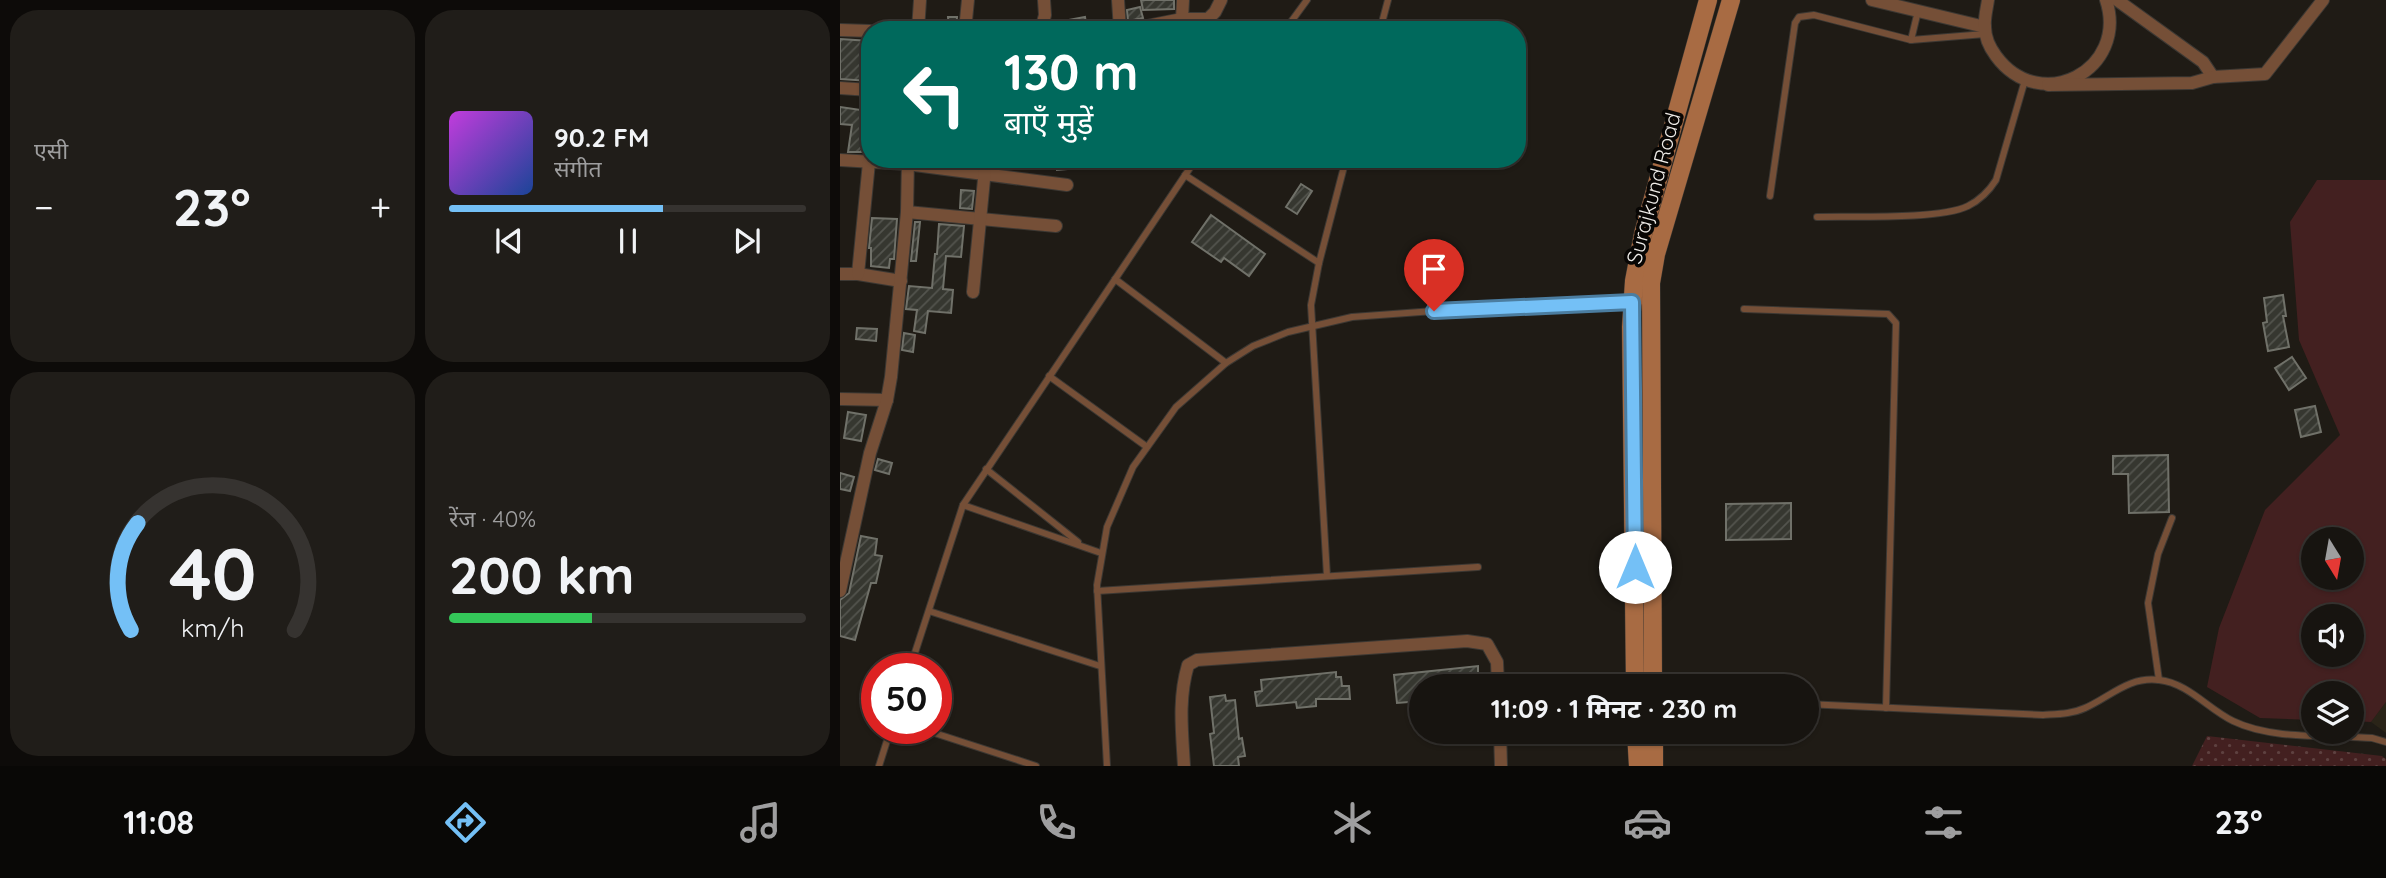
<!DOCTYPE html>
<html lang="hi">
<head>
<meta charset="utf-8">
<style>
	:root { --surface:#171410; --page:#201d19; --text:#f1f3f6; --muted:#9e9e9f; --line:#363330; --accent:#74c0f6 }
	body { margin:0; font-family:Quicksand,"Noto Sans Devanagari",sans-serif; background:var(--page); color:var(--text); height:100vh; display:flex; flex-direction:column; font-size:26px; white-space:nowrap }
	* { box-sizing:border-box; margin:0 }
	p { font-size:23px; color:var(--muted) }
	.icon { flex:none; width:38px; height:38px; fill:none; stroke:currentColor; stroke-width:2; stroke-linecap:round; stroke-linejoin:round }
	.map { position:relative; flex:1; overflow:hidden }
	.panel { display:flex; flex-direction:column; gap:10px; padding:10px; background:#0d0b09; width:840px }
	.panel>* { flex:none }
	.top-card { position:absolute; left:21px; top:21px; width:665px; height:147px; border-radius:28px; box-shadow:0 2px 5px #0004,0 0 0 2px var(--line); background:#00695c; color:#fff; overflow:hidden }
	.needle { width:46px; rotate:169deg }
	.fabs { position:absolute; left:1461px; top:527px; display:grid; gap:14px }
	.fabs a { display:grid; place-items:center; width:63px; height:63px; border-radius:50%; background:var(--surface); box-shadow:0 2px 5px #0004,0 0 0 2px var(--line); font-size:35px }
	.speed { position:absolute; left:21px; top:653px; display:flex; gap:14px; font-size:35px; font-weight:700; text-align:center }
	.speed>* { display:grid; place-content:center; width:91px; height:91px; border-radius:50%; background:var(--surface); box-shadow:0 2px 5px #0004,0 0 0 2px var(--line); line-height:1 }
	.speed .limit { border:10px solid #d22; background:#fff; color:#111 }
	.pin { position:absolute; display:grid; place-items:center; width:60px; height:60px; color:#fff; margin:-72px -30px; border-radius:50% 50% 50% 0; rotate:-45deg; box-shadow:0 0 7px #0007 }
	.pin .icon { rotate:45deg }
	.me { position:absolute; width:77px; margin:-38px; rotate:0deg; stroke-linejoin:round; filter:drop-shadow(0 0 5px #0008) }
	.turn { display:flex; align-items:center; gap:24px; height:147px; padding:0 28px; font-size:32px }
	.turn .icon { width:91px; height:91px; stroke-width:2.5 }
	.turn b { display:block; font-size:49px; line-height:60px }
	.big { font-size:52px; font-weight:700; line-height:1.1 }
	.panel .card { flex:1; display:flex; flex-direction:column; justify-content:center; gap:10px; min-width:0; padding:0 24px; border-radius:28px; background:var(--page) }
	.panel .dial { align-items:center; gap:0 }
	.dial svg { height:182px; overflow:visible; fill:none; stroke:var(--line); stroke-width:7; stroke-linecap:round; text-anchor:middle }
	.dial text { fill:var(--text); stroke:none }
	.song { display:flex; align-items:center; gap:21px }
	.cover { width:84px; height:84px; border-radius:10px; background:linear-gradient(135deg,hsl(290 70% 55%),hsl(220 70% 35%)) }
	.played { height:7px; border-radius:4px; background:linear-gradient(90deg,var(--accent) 60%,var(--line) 60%) }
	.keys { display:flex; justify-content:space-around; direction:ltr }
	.heat { display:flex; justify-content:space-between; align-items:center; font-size:38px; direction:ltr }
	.charge { height:10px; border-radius:5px; background:linear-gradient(90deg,#34c759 40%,var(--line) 0) }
	.panel .tiles { flex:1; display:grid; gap:10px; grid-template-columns:repeat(2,1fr) }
	.trip { position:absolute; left:569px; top:674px; width:410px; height:70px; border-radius:35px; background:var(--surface); box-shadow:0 2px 5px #0004,0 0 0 2px var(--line); font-weight:700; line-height:70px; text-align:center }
	.tab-bar { display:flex; height:112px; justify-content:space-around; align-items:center; background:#090806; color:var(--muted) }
	.tab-bar .icon { width:49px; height:49px }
	.tab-bar .selected { color:var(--accent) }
	.tab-bar b { font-size:32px; color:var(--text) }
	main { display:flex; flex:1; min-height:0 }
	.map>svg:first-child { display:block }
	.built { fill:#2a2418 }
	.green { fill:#432020; fill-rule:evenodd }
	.park { fill:url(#park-dots) }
	.building { fill:url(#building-hatch); stroke:#707169; stroke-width:2 }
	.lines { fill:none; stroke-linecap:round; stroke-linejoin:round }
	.lane-casing { stroke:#3c3833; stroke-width:8 }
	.street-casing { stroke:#3c3833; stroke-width:14 }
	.secondary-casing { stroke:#3c3833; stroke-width:19 }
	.lane { stroke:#754f37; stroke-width:6 }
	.street { stroke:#754f37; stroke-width:12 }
	.secondary { stroke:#a86b43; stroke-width:18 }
	.route-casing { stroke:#4b7da0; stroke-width:18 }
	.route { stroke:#74c0f6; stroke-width:12 }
	.labels { text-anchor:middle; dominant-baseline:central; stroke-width:7; stroke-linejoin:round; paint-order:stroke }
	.street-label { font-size:21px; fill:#efece8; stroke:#080604 }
</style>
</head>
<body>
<main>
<section class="panel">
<div class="tiles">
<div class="card"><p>एसी</p>
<div class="heat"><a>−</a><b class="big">23°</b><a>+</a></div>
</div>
<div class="card">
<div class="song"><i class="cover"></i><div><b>90.2 FM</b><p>संगीत</p></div></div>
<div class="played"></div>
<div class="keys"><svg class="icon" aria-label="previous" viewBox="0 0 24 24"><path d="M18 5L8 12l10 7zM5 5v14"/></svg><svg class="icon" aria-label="pause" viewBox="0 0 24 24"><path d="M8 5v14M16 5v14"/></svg><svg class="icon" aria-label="next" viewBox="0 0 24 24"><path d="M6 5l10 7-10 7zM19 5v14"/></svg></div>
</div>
<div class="card dial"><svg viewBox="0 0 100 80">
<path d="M14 69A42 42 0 1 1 86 69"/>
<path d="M14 69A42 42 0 0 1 17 22" stroke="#74c0f6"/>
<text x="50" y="56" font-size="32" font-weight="700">40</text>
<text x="50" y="72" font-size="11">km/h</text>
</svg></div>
<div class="card"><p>रेंज · 40%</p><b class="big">200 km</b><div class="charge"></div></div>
</div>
</section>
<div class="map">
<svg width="1546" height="766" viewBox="0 0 1546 766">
	<defs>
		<pattern id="park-dots" width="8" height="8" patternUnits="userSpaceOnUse" patternTransform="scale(1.75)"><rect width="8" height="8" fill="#432020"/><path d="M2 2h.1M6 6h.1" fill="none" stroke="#5e4140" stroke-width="1.8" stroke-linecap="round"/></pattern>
		<pattern id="building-hatch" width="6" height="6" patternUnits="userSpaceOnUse" patternTransform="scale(1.75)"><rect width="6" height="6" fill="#363730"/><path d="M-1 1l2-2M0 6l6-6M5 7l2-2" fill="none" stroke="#53544e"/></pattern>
	</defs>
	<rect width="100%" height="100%" fill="#1f1b15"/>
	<polygon class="built" points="1546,702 1546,733 1531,722"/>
	<path class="green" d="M1477,180H1546V702L1531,722L1512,721V693H1474L1473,720L1420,718L1367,687L1379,628L1425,510L1500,435L1459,340L1450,222ZM1474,539H1512V578H1474ZM1474,616H1512V654H1474Z"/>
	<polygon class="park" points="1367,736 1542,756 1546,759 1546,766 1352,766"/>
	<g class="building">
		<polygon points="301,0 334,0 334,9 303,10"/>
		<polygon points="300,7 303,18 288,21 287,10"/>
		<polygon points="108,17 117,17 116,30 109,30"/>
		<polygon points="245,17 247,30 210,30 212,23"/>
		<polygon points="0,39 30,41 30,81 0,79"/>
		<polygon points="0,107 28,111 24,146 21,152 8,152 12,125 0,124"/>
		<polygon points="216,159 227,159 227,169 217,170"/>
		<polygon points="461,184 472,191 457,214 446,207"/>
		<polygon points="121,190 134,191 132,209 120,208"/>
		<polygon points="371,215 425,254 409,276 384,258 381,262 352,242"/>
		<polygon points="32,218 57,219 54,259 50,259 49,268 31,266 31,248 29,248"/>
		<polygon points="75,222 80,222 76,261 71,261"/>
		<polygon points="99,224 124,226 121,257 106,256 103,289 113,290 111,313 88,311 85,333 74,331 77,310 66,309 69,286 92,288 95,254 97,254"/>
		<polygon points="1443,295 1446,316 1443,316 1449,347 1428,351 1423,323 1427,322 1424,298"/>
		<polygon points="17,328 37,329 36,341 16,339"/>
		<polygon points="64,333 75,335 73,352 62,350"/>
		<polygon points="1452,357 1466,378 1449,390 1435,368"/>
		<polygon points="1475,406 1481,432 1461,437 1455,410"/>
		<polygon points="8,412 26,415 21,441 4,438"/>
		<polygon points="1328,455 1329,512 1289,513 1288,474 1273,474 1273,456"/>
		<polygon points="38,459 52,463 49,474 35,470"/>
		<polygon points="0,473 14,477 10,491 0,489"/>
		<polygon points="951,503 951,539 886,540 886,504"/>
		<polygon points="21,536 37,539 35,555 42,556 36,583 31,583 15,640 0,636 0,600 9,593"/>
		<polygon points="638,666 638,675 645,674 646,686 581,686 581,701 557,703 554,675"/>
		<polygon points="496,672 496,677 501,677 502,686 509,686 510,699 476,699 476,706 457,708 456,702 417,706 415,692 422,691 421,680"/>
		<polygon points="385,695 386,701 395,700 399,739 402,738 405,756 398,757 399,766 374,766 370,734 374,733 370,697"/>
	</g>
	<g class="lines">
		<defs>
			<g id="lane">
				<polyline points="445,30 467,0"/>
				<polyline points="540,30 548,0"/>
				<polyline points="1071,40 1078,11"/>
				<polyline points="345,175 479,263"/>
				<polyline points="930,196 955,23 959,17 974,15 1071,40 1145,34"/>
				<path d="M977,217C1013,216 1099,220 1128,206C1140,200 1149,191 1156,180L1185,80"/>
				<polyline points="275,279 386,363"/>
				<polyline points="904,309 1048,314 1056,323 1046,708"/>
				<polyline points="209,376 307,447"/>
				<polyline points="146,469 238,542"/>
				<polyline points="123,505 261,553"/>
				<polyline points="487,576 471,305 479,263 506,159"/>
				<polyline points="257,591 638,567"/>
				<polyline points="89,611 260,666"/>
				<polyline points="70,668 123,505 356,159"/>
				<polyline points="1319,680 1308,603 1318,554 1332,518"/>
				<path d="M966,704L1203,715C1217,714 1232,714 1245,708C1270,697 1289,676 1319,680C1348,683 1368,709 1393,721C1432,740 1489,735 1532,738L1546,742"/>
				<polyline points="79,728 196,766"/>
				<polyline points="39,766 51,728"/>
				<polyline points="267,766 257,585 267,527 293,467 336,407 386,363 413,346 448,332 512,317 649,307 810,301"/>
			</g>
			<g id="street">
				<polyline points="278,0 280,30"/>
				<polyline points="1032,0 1145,27"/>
				<path d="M1148,0C1147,8 1144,18 1145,27C1145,37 1150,48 1156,56C1200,116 1289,70 1266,0"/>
				<polyline points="1277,0 1363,62 1373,77"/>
				<polyline points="342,19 343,0"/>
				<polyline points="0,30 30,31"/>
				<polyline points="78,30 80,0"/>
				<polyline points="125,30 128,0"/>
				<polyline points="201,30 205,15 204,0"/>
				<polyline points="287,30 342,19 368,19 375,12 381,0"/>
				<polyline points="1208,85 1352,83 1373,77 1425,74 1483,0"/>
				<polyline points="0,88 30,90"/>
				<polyline points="0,160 67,164 227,185"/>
				<polyline points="67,212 216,226"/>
				<polyline points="0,274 18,274 61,281"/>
				<polyline points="18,274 30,152"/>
				<polyline points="133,292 146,159"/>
				<polyline points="0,399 47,400"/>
				<polyline points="0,591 30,453 47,400 51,377 67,212 68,159"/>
				<polyline points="660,732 661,766"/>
				<polyline points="660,739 732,732"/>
				<path d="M344,766C342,731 338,699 348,665L357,660L627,641L647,644L657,662L658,686"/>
			</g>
			<g id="secondary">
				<polyline points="795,686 791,327 794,281 803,234 868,0"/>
				<polyline points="813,686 811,283 816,254 891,0"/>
				<polyline points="796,732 798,766"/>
				<polyline points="814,732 814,766"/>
			</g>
		</defs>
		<use href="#lane" class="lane-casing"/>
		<use href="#street" class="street-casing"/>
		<use href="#secondary" class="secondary-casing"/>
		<use href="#lane" class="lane"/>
		<use href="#street" class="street"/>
		<use href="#secondary" class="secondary"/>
	</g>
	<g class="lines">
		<defs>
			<polyline id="route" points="594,311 792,302 795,567"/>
		</defs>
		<use href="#route" class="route-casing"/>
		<use href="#route" class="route"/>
	</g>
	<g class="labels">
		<g class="street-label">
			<text transform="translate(813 188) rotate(-75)">Surajkund Road</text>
		</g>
	</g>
</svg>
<div class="fabs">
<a><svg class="needle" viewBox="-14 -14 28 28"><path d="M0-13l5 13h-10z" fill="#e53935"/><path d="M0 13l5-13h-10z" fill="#9e9e9f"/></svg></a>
<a><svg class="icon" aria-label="sound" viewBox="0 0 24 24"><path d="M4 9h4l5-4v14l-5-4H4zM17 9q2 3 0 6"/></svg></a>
<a><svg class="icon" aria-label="layers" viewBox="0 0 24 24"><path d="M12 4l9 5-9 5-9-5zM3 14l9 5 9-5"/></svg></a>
</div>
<div class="speed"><div class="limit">50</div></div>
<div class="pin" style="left:594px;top:311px;background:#d93025"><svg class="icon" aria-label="arrive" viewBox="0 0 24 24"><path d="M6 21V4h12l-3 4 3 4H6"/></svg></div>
<svg class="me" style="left:795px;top:567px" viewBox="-20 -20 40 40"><circle r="19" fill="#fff"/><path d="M0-13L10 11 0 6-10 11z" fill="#74c0f6"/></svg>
<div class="trip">11:09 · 1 मिनट · 230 m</div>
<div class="top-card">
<div class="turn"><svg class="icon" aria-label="left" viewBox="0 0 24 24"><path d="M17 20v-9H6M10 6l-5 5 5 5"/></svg><div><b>130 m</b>बाएँ मुड़ें</div></div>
</div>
</div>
</main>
<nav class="tab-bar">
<b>11:08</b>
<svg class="icon selected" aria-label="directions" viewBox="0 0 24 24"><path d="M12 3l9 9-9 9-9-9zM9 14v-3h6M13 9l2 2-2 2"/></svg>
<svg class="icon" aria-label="music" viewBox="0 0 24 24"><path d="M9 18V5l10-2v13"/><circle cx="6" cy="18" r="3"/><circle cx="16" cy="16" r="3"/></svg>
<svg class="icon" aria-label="phone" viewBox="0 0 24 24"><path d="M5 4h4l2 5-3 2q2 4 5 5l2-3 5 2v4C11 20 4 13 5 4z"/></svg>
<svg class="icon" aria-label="climate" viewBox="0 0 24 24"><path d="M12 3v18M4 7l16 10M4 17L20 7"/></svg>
<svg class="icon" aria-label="car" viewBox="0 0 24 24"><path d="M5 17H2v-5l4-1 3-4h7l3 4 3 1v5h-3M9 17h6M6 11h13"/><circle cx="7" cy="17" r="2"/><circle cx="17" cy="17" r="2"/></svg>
<svg class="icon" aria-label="filters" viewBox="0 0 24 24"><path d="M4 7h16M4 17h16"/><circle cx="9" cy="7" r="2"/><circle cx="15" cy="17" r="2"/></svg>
<b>23°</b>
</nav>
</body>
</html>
